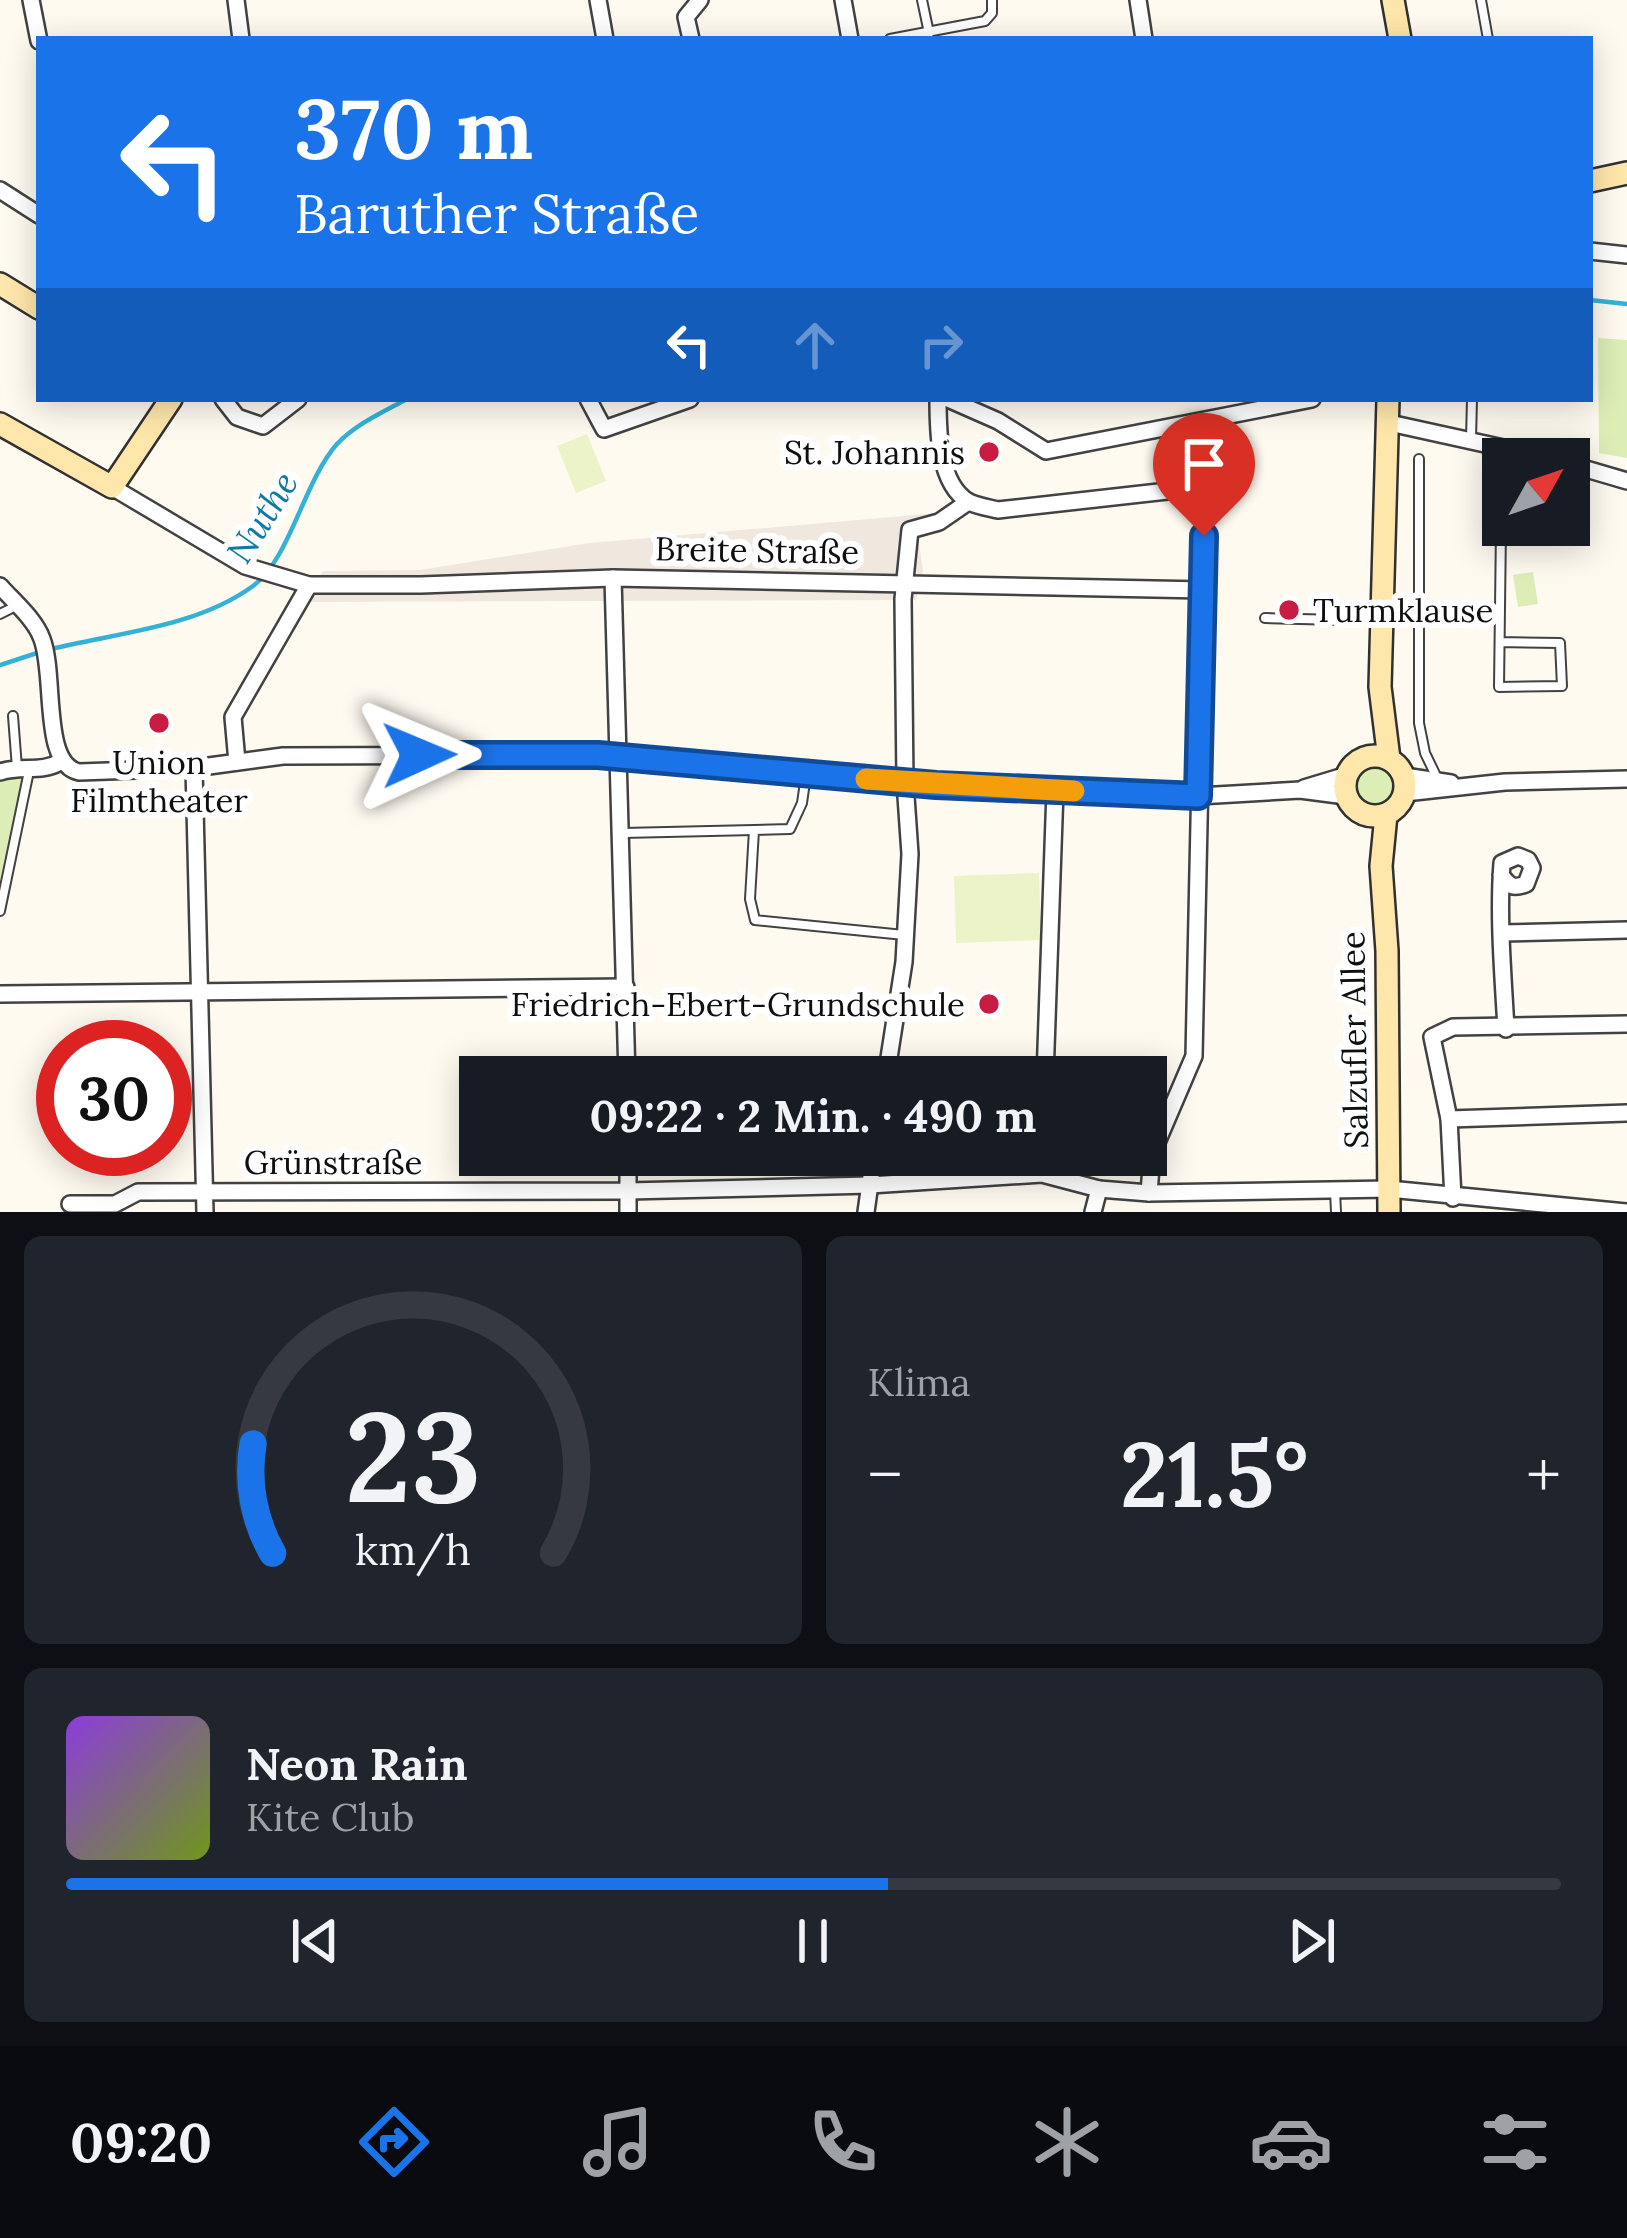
<!DOCTYPE html>
<html lang="de">
<head>
<meta charset="utf-8">
<style>
	:root { --surface:#171b24; --page:#20242c; --text:#f1f3f6; --muted:#9ea1a6; --line:#363941; --accent:#1a73e8 }
	body { margin:0; font-family:Lora,serif; background:var(--page); color:var(--text); height:100vh; display:flex; flex-direction:column; font-size:45px; white-space:nowrap }
	* { box-sizing:border-box; margin:0 }
	p { font-size:39px; color:var(--muted) }
	.icon { flex:none; width:66px; height:66px; fill:none; stroke:currentColor; stroke-width:2; stroke-linecap:round; stroke-linejoin:round }
	.map { position:relative; height:1212px; overflow:hidden }
	.side { display:flex; flex-direction:column; gap:24px; padding:24px; background:#0d0f14; flex:1 }
	.side>* { flex:none }
	.banner { position:absolute; left:36px; top:36px; width:1557px; height:366px; border-radius:0px; box-shadow:0 6px 30px #0003; background:#1a73e8; color:#fff; overflow:hidden }
	.needle { width:78px; rotate:50deg }
	.fabs { position:absolute; left:1482px; top:438px; display:grid; gap:24px }
	.fabs a { display:grid; place-items:center; width:108px; height:108px; border-radius:0px; background:var(--surface); box-shadow:0 6px 30px #0003; font-size:60px }
	.speed { position:absolute; left:36px; top:1020px; display:flex; gap:24px; font-size:60px; font-weight:700; text-align:center }
	.speed>* { display:grid; place-content:center; width:156px; height:156px; border-radius:50%; background:var(--surface); box-shadow:0 6px 30px #0003; line-height:1 }
	.speed .limit { border:18px solid #d22; background:#fff; color:#111 }
	.pin { position:absolute; display:grid; place-items:center; width:102px; height:102px; color:#fff; margin:-123px -51px; border-radius:50% 50% 50% 0; rotate:-45deg; box-shadow:0 0 12px #0007 }
	.pin .icon { rotate:45deg }
	.me { position:absolute; width:132px; margin:-66px; rotate:89deg; stroke-linejoin:round; filter:drop-shadow(0 0 9px #0008) }
	.turn { display:flex; align-items:center; gap:42px; height:252px; padding:0 60px; font-size:54px }
	.turn .icon { width:156px; height:156px; stroke-width:2.5 }
	.turn b { display:block; font-size:84px; line-height:102px }
	.lanes { display:flex; align-items:center; height:114px; padding:0 60px; background:#0003; justify-content:center; gap:60px; direction:ltr }
	.lanes .off { opacity:.35 }
	.big { font-size:90px; font-weight:700; line-height:1.1 }
	.side .tile { flex:1; display:flex; flex-direction:column; justify-content:center; gap:18px; min-width:0; padding:0 42px; border-radius:18px; background:var(--page) }
	.side .dial { align-items:center; gap:0 }
	.dial svg { height:312px; overflow:visible; fill:none; stroke:var(--line); stroke-width:7; stroke-linecap:round; text-anchor:middle }
	.dial text { fill:var(--text); stroke:none }
	.song { display:flex; align-items:center; gap:36px }
	.cover { width:144px; height:144px; border-radius:18px; background:linear-gradient(135deg,hsl(270 70% 55%),hsl(80 70% 35%)) }
	.played { height:12px; border-radius:6px; background:linear-gradient(90deg,var(--accent) 55%,var(--line) 55%) }
	.keys { display:flex; justify-content:space-around; direction:ltr }
	.heat { display:flex; justify-content:space-between; align-items:center; font-size:66px; direction:ltr }
	.side .tiles { flex:1; display:grid; gap:24px; grid-template-columns:1fr 1fr }
	.tile:last-child { grid-column:span 2 }
	.trip { position:absolute; left:459px; top:1056px; width:708px; height:120px; border-radius:0px; background:var(--surface); box-shadow:0 6px 30px #0003; font-weight:700; line-height:120px; text-align:center }
	.tab-bar { display:flex; height:192px; justify-content:space-around; align-items:center; background:#090b0e; color:var(--muted) }
	.tab-bar .icon { width:84px; height:84px }
	.tab-bar .on { color:var(--accent) }
	.tab-bar b { font-size:54px; color:var(--text) }
	.map>svg:first-child { display:block }
	.green { fill:#dcedb6 }
	.pitch { fill:#ecf3c9 }
	.plaza { fill:#f0e8de }
	.lines { fill:none; stroke-linecap:round; stroke-linejoin:round }
	.stream { stroke:#32b2d7; stroke-width:4.5 }
	.lane-casing { stroke:#424242; stroke-width:12 }
	.street-casing { stroke:#424242; stroke-width:20 }
	.secondary-casing { stroke:#313131; stroke-width:26 }
	.lane { stroke:#fff; stroke-width:8 }
	.street { stroke:#fff; stroke-width:15 }
	.secondary { stroke:#ffe7ab; stroke-width:21 }
	.route-casing { stroke:#114b97; stroke-width:30 }
	.route { stroke:#1a73e8; stroke-width:21 }
	.slow { stroke:#f59e0b; stroke-width:21 }
	.poi-dot { fill:#c91c42; stroke:#fff; stroke-width:4.5 }
	.labels { text-anchor:middle; dominant-baseline:central; stroke-width:12; stroke-linejoin:round; paint-order:stroke }
	.poi-label { font-size:33px; fill:#0f0f0f; stroke:#fff; text-anchor:end }
	.street-label { font-size:33px; fill:#0f0f0f; stroke:#fff }
	.water-label { font-size:36px; font-style:italic; fill:#0e7ba2; stroke:#fff }
</style>
</head>
<body>
<div class="map">
<svg width="1627" height="1212" viewBox="0 0 1627 1212">
	<rect width="100%" height="100%" fill="#fffaf0"/>
	<g class="green">
		<polygon points="1598,338 1627,340 1627,458 1599,453"/>
		<polygon points="1533,572 1538,604 1518,607 1513,575"/>
		<circle cx="1375" cy="786" r="23"/>
		<polygon points="16,775 24,777 0,882 0,778"/>
	</g>
	<g class="pitch">
		<polygon points="587,434 606,481 576,493 557,446"/>
		<polygon points="1039,873 1041,940 956,943 954,876"/>
	</g>
	<polygon class="plaza" points="938,513 941,533 918,536 923,571 916,600 306,602 323,571 420,570 589,543"/>
	<g class="lines">
		<g class="stream">
			<polyline points="1590,300 1627,304"/>
			<path d="M51,649C117,633 197,627 253,586C290,559 304,481 337,444C356,424 383,412 407,399"/>
			<polyline points="0,665 40,652"/>
		</g>
		<defs>
			<g id="lane">
				<polyline points="922,0 929,33"/>
				<polyline points="1481,0 1488,39"/>
				<polyline points="890,39 985,21 992,13 992,0"/>
				<polyline points="1471,439 1472,399"/>
				<polyline points="1419,459 1419,723 1425,753 1438,780"/>
				<polyline points="0,614 16,606"/>
				<polyline points="1265,618 1380,621"/>
				<polyline points="1500,642 1560,643 1562,686 1499,687 1502,448"/>
				<polyline points="13,716 17,768"/>
				<polyline points="806,775 802,803 790,829 754,830 750,899 755,920 904,935"/>
				<polyline points="623,833 754,830"/>
				<polyline points="0,911 29,771"/>
				<polyline points="1335,1191 1336,1212"/>
			</g>
			<g id="street">
				<polyline points="31,0 39,41"/>
				<polyline points="236,0 241,39"/>
				<polyline points="598,0 605,39"/>
				<polyline points="843,0 850,39"/>
				<polyline points="1138,0 1144,39"/>
				<polyline points="691,39 686,17 700,0"/>
				<polyline points="0,190 39,215"/>
				<polyline points="1590,251 1627,255"/>
				<polyline points="223,399 237,417 263,426 298,399"/>
				<polyline points="588,399 604,429 690,399"/>
				<path d="M938,399C938,430 938,484 969,502C977,506 990,508 998,510L1203,487"/>
				<polyline points="948,399 998,421 1046,451 1312,399"/>
				<polyline points="1385,422 1553,459"/>
				<polyline points="1569,464 1627,481"/>
				<polyline points="112,487 245,566 309,585 421,585 613,578 1204,590"/>
				<polyline points="613,578 627,1077"/>
				<path d="M0,586C14,602 35,619 42,639C56,676 41,764 79,772L194,768L283,756L598,755L936,785L1199,796L1300,790L1346,796"/>
				<polyline points="237,762 233,717 309,585"/>
				<polyline points="194,768 205,1212"/>
				<path d="M0,772C22,765 41,773 60,762"/>
				<polyline points="1404,776 1451,783"/>
				<polyline points="1304,788 1347,775"/>
				<polyline points="1405,793 1505,782 1627,779"/>
				<path d="M1501,875C1509,886 1513,889 1526,884L1532,868L1528,860L1518,856L1502,863C1498,918 1503,974 1506,1029"/>
				<polyline points="1502,933 1627,930"/>
				<polyline points="1,994 626,987"/>
				<polyline points="886,1077 904,962 910,854 905,782 903,599 910,530 939,522 968,502"/>
				<polyline points="1045,1077 1055,790"/>
				<polyline points="1449,1119 1627,1113"/>
				<polyline points="628,1155 628,1212"/>
				<polyline points="1149,1193 1152,1154 1194,1056 1204,590 1204,422"/>
				<polyline points="1453,1198 1449,1119 1432,1037 1453,1027 1627,1024"/>
				<polyline points="70,1204 115,1204 138,1192 628,1191 870,1185 1042,1174 1099,1189 1149,1193 1389,1189 1626,1212"/>
				<polyline points="866,1212 874,1155"/>
				<polyline points="1093,1212 1099,1189"/>
			</g>
			<g id="secondary">
				<polyline points="1393,0 1400,39"/>
				<polyline points="1590,181 1627,173"/>
				<polyline points="0,284 39,308"/>
				<polyline points="1388,399 1380,687 1389,759"/>
				<polyline points="0,424 112,487 171,399"/>
				<circle cx="1375" cy="786" r="30"/>
				<polyline points="1386,815 1381,866 1387,951 1389,1212"/>
			</g>
		</defs>
		<use href="#lane" class="lane-casing"/>
		<use href="#street" class="street-casing"/>
		<use href="#secondary" class="secondary-casing"/>
		<use href="#lane" class="lane"/>
		<use href="#street" class="street"/>
		<use href="#secondary" class="secondary"/>
	</g>
	<g class="lines">
		<defs>
			<polyline id="route" points="419,755 598,755 936,785 1198,796 1204,536"/>
		</defs>
		<use href="#route" class="route-casing"/>
		<use href="#route" class="route"/>
		<polyline class="slow" points="866,779 1074,791"/>
	</g>
	<g class="poi-dot">
		<circle cx="989" cy="452" r="12"/>
		<circle cx="1289" cy="610" r="12"/>
		<circle cx="159" cy="723" r="12"/>
		<circle cx="989" cy="1004" r="12"/>
	</g>
	<g class="labels">
		<g class="poi-label">
			<text x="965" y="452">St. Johannis</text>
			<text x="1313" y="610" text-anchor="start">Turmklause</text>
			<text x="159" y="762" text-anchor="middle">Union<tspan x="159" dy="38">Filmtheater</tspan></text>
			<text x="965" y="1004">Friedrich-Ebert-Grundschule</text>
		</g>
		<g class="street-label">
			<text transform="translate(757 550) rotate(1)">Breite Straße</text>
			<text transform="translate(1354 1040) rotate(-91)">Salzufler Allee</text>
			<text x="333" y="1162">Grünstraße</text>
		</g>
		<g class="water-label">
			<text transform="translate(262 517) rotate(-58)">Nuthe</text>
		</g>
	</g>
</svg>
<div class="fabs">
<a><svg class="needle" viewBox="-14 -14 28 28"><path d="M0-13l5 13h-10z" fill="#e53935"/><path d="M0 13l5-13h-10z" fill="#9ea1a6"/></svg></a>
</div>
<div class="speed"><div class="limit">30</div></div>
<div class="pin" style="left:1204px;top:536px;background:#d93025"><svg class="icon" aria-label="arrive" viewBox="0 0 24 24"><path d="M6 21V4h12l-3 4 3 4H6"/></svg></div>
<svg class="me" style="left:419px;top:755px" viewBox="-20 -20 40 40"><path d="M0-17L14 15 0 8-14 15z" fill="#1a73e8" stroke="#fff" stroke-width="4"/></svg>
<div class="trip">09:22 · 2 Min. · 490 m</div>
<div class="banner">
<div class="turn"><svg class="icon" aria-label="left" viewBox="0 0 24 24"><path d="M17 20v-9H6M10 6l-5 5 5 5"/></svg><div><b>370 m</b>Baruther Straße</div></div>
<div class="lanes"><svg class="icon" aria-label="left" viewBox="0 0 24 24"><path d="M17 20v-9H6M10 6l-5 5 5 5"/></svg><svg class="icon off" aria-label="ahead" viewBox="0 0 24 24"><path d="M12 20V5M6 11l6-6 6 6"/></svg><svg class="icon off" aria-label="right" viewBox="0 0 24 24"><path d="M7 20v-9h11M14 6l5 5-5 5"/></svg></div>
</div>
</div>
<section class="side">
<div class="tiles">
<div class="tile dial"><svg viewBox="0 0 100 80">
<path d="M14 69A42 42 0 1 1 86 69"/>
<path d="M14 69A42 42 0 0 1 9 41" stroke="#1a73e8"/>
<text x="50" y="56" font-size="32" font-weight="700">23</text>
<text x="50" y="72" font-size="11">km/h</text>
</svg></div>
<div class="tile"><p>Klima</p>
<div class="heat"><a>−</a><b class="big">21.5°</b><a>+</a></div>
</div>
<div class="tile">
<div class="song"><i class="cover"></i><div><b>Neon Rain</b><p>Kite Club</p></div></div>
<div class="played"></div>
<div class="keys"><svg class="icon" aria-label="previous" viewBox="0 0 24 24"><path d="M18 5L8 12l10 7zM5 5v14"/></svg><svg class="icon" aria-label="pause" viewBox="0 0 24 24"><path d="M8 5v14M16 5v14"/></svg><svg class="icon" aria-label="next" viewBox="0 0 24 24"><path d="M6 5l10 7-10 7zM19 5v14"/></svg></div>
</div>
</div>
</section>
<nav class="tab-bar">
<b>09:20</b>
<svg class="icon on" aria-label="directions" viewBox="0 0 24 24"><path d="M12 3l9 9-9 9-9-9zM9 14v-3h6M13 9l2 2-2 2"/></svg>
<svg class="icon" aria-label="music" viewBox="0 0 24 24"><path d="M9 18V5l10-2v13"/><circle cx="6" cy="18" r="3"/><circle cx="16" cy="16" r="3"/></svg>
<svg class="icon" aria-label="phone" viewBox="0 0 24 24"><path d="M5 4h4l2 5-3 2q2 4 5 5l2-3 5 2v4C11 20 4 13 5 4z"/></svg>
<svg class="icon" aria-label="climate" viewBox="0 0 24 24"><path d="M12 3v18M4 7l16 10M4 17L20 7"/></svg>
<svg class="icon" aria-label="car" viewBox="0 0 24 24"><path d="M5 17H2v-5l4-1 3-4h7l3 4 3 1v5h-3M9 17h6M6 11h13"/><circle cx="7" cy="17" r="2"/><circle cx="17" cy="17" r="2"/></svg>
<svg class="icon" aria-label="filters" viewBox="0 0 24 24"><path d="M4 7h16M4 17h16"/><circle cx="9" cy="7" r="2"/><circle cx="15" cy="17" r="2"/></svg>
</nav>
</body>
</html>
